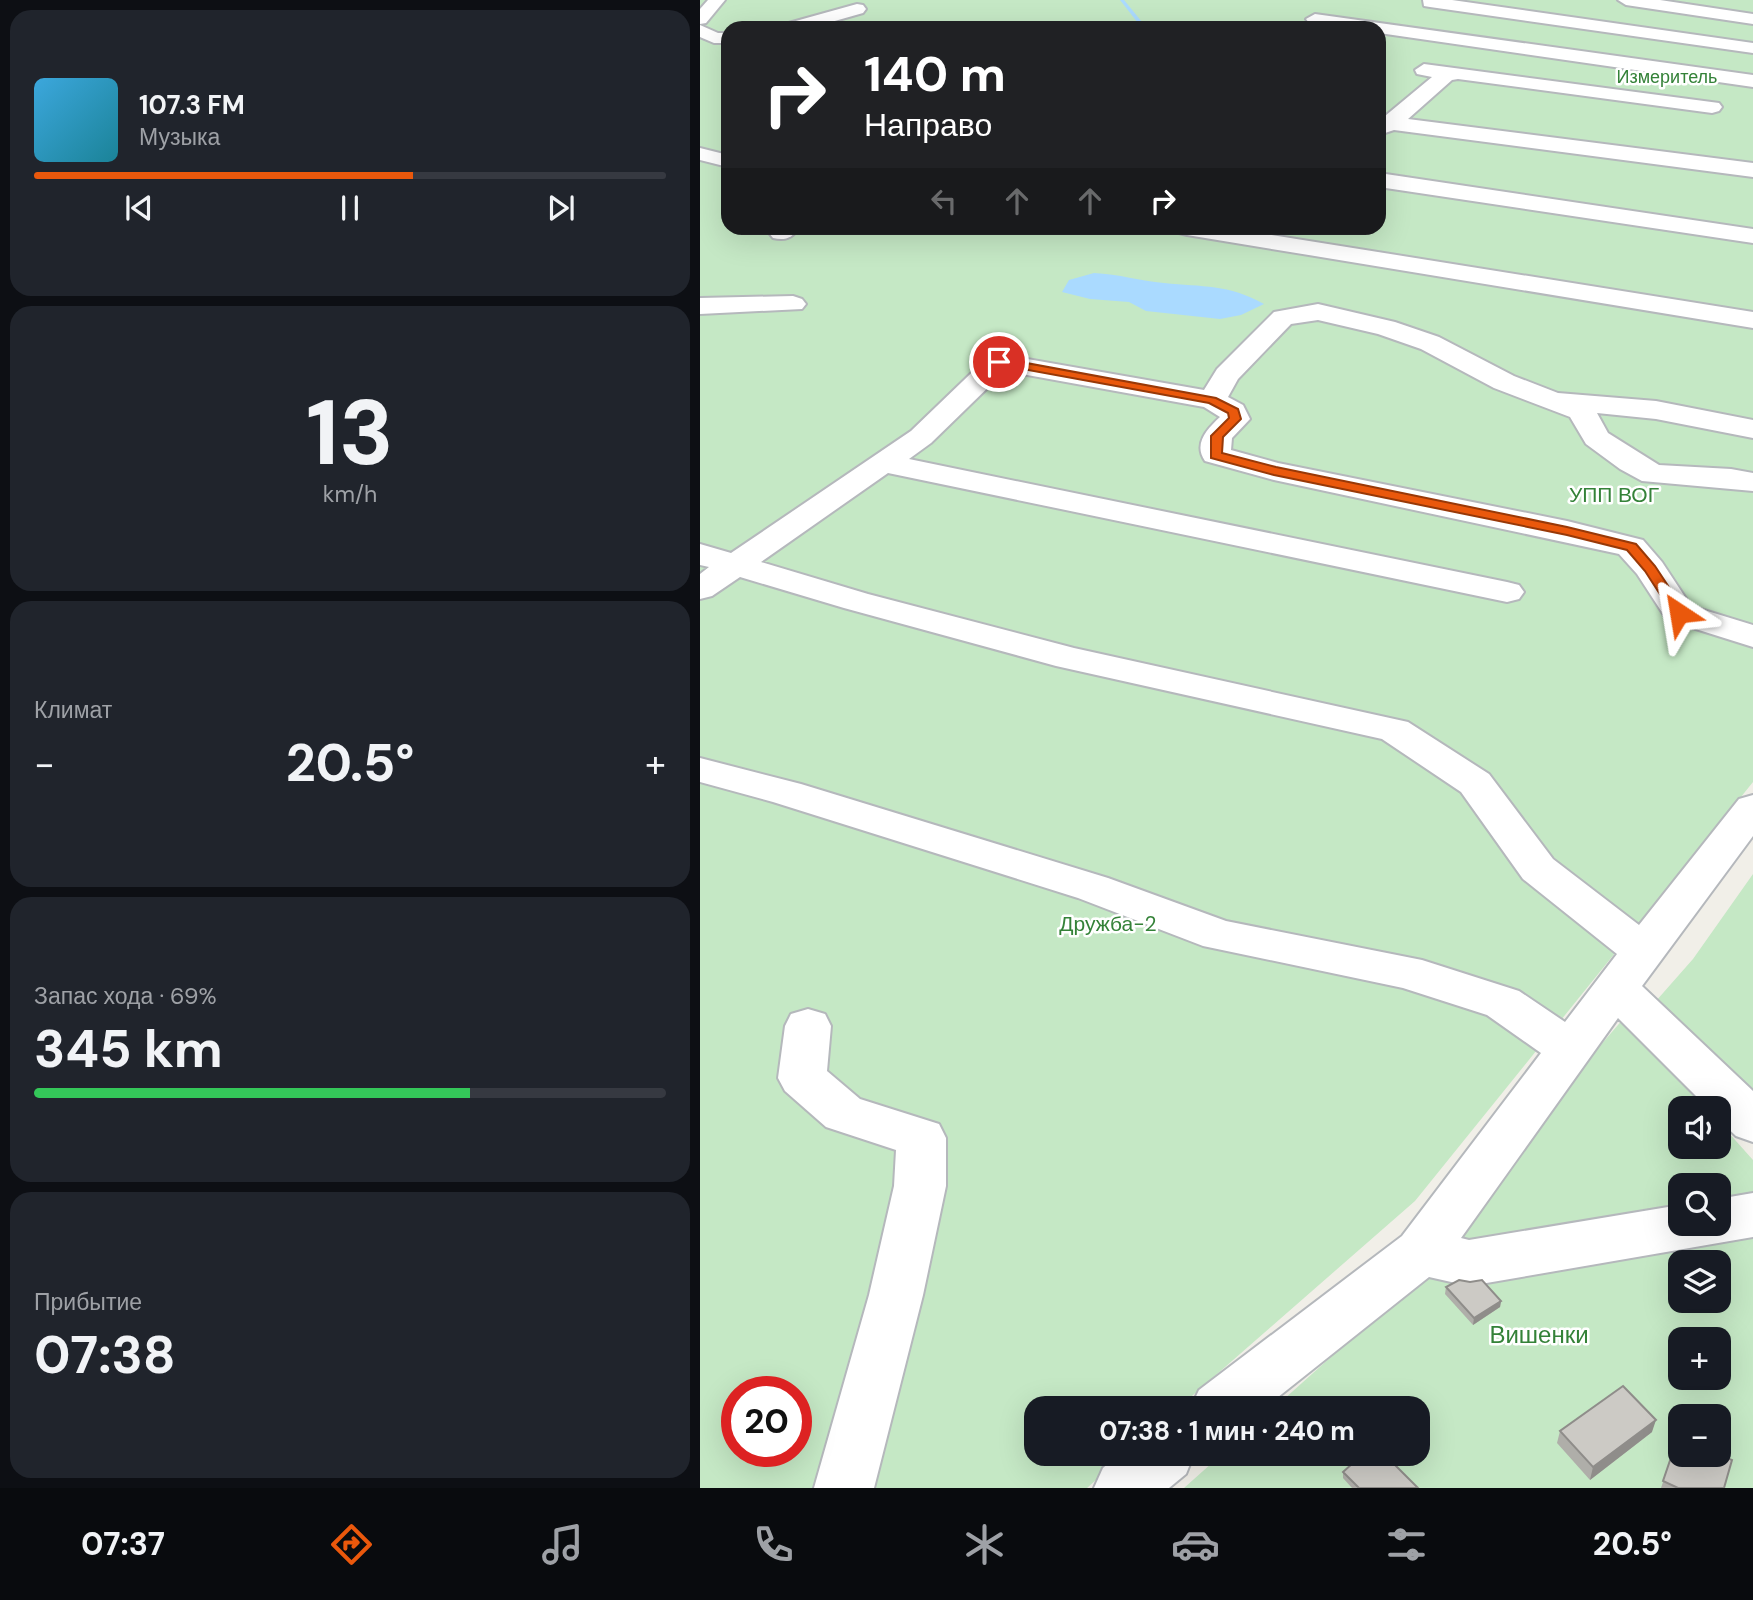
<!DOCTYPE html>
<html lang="ru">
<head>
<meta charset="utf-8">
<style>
	:root { --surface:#171b24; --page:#20242c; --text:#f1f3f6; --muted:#9ea1a6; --line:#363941; --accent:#ea580c }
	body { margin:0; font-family:"DM Sans",sans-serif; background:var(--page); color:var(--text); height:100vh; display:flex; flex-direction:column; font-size:26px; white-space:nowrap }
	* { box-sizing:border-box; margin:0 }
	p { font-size:23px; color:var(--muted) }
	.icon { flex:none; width:38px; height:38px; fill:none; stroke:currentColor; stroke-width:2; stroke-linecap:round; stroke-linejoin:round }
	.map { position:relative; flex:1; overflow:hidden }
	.side { display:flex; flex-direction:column; gap:10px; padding:10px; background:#0d0f14; width:700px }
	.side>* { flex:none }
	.banner { position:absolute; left:21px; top:21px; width:665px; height:214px; border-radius:21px; box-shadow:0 7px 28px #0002; background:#202124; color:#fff; overflow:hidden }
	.fabs { position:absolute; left:968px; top:1096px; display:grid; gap:14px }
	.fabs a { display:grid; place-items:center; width:63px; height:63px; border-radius:14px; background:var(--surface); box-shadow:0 7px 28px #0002; font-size:35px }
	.speed { position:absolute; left:21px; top:1376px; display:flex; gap:14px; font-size:35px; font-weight:700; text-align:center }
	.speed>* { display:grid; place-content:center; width:91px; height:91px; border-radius:50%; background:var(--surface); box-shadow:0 7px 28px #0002; line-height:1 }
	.speed .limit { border:10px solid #d22; background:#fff; color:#111 }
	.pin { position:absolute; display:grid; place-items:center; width:60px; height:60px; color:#fff; margin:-30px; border:4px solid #fff; border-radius:50%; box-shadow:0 2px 7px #0007 }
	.me { position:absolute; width:77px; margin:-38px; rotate:327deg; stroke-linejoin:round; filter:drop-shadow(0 0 5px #0008) }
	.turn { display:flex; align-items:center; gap:24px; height:147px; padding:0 28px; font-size:32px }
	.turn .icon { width:91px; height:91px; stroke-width:2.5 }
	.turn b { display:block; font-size:49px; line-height:60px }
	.lanes { display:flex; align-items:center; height:66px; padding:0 28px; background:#0003; justify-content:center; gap:35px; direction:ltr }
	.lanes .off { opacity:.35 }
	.big { font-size:52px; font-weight:700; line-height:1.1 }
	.side .card { flex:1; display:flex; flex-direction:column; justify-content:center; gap:10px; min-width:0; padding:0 24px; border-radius:21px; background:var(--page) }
	.side .dial { align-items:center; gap:0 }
	.dial b { font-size:91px; line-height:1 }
	.song { display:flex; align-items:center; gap:21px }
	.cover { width:84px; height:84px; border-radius:10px; background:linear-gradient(135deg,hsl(200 70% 55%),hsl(190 70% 35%)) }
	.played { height:7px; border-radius:4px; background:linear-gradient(90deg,var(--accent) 60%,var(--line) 60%) }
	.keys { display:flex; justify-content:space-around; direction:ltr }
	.heat { display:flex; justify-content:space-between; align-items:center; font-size:38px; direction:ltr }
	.charge { height:10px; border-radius:5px; background:linear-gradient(90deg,#34c759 69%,var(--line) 0) }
	.trip { position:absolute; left:324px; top:1396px; width:406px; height:70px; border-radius:21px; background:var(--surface); box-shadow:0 7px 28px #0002; font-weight:700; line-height:70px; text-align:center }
	.tabs { display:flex; height:112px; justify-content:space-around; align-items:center; background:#090b0e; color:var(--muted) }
	.tabs .icon { width:49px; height:49px }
	.tabs .selected { color:var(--accent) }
	.tabs b { font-size:32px; color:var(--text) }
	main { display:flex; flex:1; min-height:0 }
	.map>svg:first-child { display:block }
	.green { fill:#c5e8c5; fill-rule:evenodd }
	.water { fill:#aadaff }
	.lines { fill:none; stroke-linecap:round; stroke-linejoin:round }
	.stream { fill:#aadaff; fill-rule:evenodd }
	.minor-casing { stroke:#b5b8bc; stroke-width:4 }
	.minor { fill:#fff; fill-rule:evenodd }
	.wall { fill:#afaea9 }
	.shaded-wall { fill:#8f8d8a }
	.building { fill:#cccac5; stroke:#8f8d8a; stroke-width:2 }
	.route { fill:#ea580c; stroke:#983908; stroke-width:2 }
	.labels { text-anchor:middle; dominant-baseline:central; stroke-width:5; stroke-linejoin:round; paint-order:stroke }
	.far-park-label { font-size:18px; fill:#348238; stroke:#fff }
	.park-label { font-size:21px; fill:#348238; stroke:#fff }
	.near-park-label { font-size:24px; fill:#348238; stroke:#fff }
</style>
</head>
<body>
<main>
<section class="side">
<div class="card">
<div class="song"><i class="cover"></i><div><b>107.3 FM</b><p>Музыка</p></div></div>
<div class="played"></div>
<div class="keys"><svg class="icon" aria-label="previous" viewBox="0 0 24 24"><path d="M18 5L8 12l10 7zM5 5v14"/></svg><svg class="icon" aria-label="pause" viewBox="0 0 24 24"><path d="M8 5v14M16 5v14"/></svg><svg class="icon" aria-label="next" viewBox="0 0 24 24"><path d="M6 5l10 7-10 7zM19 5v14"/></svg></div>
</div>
<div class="card dial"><b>13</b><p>km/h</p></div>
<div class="card"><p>Климат</p>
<div class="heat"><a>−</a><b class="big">20.5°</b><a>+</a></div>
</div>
<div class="card"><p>Запас хода · 69%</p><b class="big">345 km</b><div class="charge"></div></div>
<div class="card"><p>Прибытие</p><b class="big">07:38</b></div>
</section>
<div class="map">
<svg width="1053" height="1488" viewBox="0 0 1053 1488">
	<rect width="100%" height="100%" fill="#f1efe8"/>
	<g class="green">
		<path d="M0,0H1053V782L715,1201L477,1409H336V1454H425L387,1488H0V157L28,165V228H679V28H28V157L0,150ZM37,1391H96V1451H37Z"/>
		<polygon points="1053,874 1053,1103 956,1001 993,959"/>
		<path d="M924,1018L1006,1108H980V1146H1018L1019,1122L1053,1160V1488H484L522,1454H718V1409H573L632,1356ZM980,1185H1018V1223H980ZM980,1262H1018V1300H980ZM980,1339H1018V1377H980ZM980,1416H1018V1454H980Z"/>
	</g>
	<path class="water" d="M394,273C419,274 440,281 464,283C503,287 528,284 564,304L541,315L520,319L446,311L429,302L390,299L362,292L369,280Z"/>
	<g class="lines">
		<polygon class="stream" points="420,0 424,0 442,22 440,28 436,28 438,23"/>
		<defs>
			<g id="minor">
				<polygon points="8,0 25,0 6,23 0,24 0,9"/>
				<polygon points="723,0 752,0 1053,43 1053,53 730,7 724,6"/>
				<polygon points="918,0 960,0 1053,14 1053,24 926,5"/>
				<polygon points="157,4 163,5 166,9 163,13 110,28 82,28 85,24"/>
				<polygon points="615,14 1053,75 1053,87 679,33 679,28 643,28 609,23 606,19"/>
				<polygon points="0,25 18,33 28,33 28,43 14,43 0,37"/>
				<polygon points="724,64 1019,103 1022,107 1019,111 1012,113 758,79 752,80 708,119 1053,163 1053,177 694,130 679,135 679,121 732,77 717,74 715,70"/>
				<polygon points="0,148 28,155 28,167 0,160"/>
				<polygon points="679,173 1053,229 1053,243 679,187"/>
				<path d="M73,228H99C92,238 85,241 73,238L69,233Z"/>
				<polygon points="475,228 528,228 1053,312 1053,328 487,235 479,233"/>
				<polygon points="93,296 102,299 106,304 102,309 0,314 0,298"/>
				<path d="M618,304L695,322L739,337L814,376L858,393L956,401L1053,420V438L956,419L897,413L908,433L959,465L1031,469L1053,473V491L942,481L920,469L886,444L870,417L794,388L721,349L678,334L618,320L591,324L538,379L528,397L543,405L550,419L532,438L531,450L578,463L867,521L943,540L962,562L991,606L1053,625V647L967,620L937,574L919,554L574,480L505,461C493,444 507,429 520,417L504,407L305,371L231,443L209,459L807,582L819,585L824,592L819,599L807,602L188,473L61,562L168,594L374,648L708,722L789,774L853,859L939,925L1039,799L1053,795V836L942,986L1053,1091V1142L1036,1136L1018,1119V1108H1008L918,1018L761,1238L769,1240L980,1205V1223H1018V1199L1053,1193V1237L769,1286L729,1277L563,1409H490L499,1390L702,1236L841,1053L787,1015L703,988L503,946L378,898L73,802L0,782V758L101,784L408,878L526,921L722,960L819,991L865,1022L917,954L823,879L761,792L682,739L356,666L144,608L40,577L12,596L0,599V574L9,567L0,565V544L31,553L211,431L289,356L299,354L504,390L517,369L574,312Z"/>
				<polygon points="108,1009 125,1014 131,1026 127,1071 160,1099 239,1124 246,1138 246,1186 223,1295 174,1488 114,1488 169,1295 194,1186 196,1150 126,1127 85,1091 78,1078 85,1026 91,1014"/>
				<polygon points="419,1454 494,1454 486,1474 469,1488 394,1488 403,1468"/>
			</g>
		</defs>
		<use href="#minor" class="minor-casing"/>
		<use href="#minor" class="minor"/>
	</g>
	<g class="wall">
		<polygon points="746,1287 801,1301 800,1307 773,1325 745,1294"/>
		<polygon points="860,1431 952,1432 890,1480 857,1443"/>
		<polygon points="978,1437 1024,1488 961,1488"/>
		<polygon points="643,1472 718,1488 652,1488 643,1478"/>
	</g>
	<g class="shaded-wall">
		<polygon points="801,1301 800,1307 773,1325 774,1318"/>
		<polygon points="956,1420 952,1432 890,1480 893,1467"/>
	</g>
	<g class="building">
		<polygon points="759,1280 770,1282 782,1280 801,1301 774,1318 746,1287"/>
		<polygon points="923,1386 956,1420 893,1467 860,1431"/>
		<polygon points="978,1437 980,1437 980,1454 1018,1454 1032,1460 1024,1488 978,1488 963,1481"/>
		<polygon points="663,1454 684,1454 718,1488 659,1488 643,1472"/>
	</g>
	<polygon class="route" points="299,358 516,398 538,409 541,419 523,437 522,453 576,467 867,527 936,544 955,566 986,613 979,618 974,616 945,571 927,550 867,535 574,475 511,458 511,436 529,418 528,413 509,403 295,364 295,359"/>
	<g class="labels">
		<g class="far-park-label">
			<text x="967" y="77">Измеритель</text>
		</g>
		<g class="park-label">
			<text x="914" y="495">УПП ВОГ</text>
			<text x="408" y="924">Дружба-2</text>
		</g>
		<g class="near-park-label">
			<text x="839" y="1334">Вишенки</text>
		</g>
	</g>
</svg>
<div class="fabs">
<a><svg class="icon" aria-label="sound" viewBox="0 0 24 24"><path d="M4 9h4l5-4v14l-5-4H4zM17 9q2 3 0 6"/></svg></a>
<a><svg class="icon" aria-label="search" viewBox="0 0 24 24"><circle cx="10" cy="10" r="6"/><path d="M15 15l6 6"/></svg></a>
<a><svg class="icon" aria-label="layers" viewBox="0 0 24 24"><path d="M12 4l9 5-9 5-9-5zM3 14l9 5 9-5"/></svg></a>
<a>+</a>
<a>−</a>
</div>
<div class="speed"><div class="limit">20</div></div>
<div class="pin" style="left:299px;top:362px;background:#d93025"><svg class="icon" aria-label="arrive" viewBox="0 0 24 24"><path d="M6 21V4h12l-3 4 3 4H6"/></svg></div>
<svg class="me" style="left:979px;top:613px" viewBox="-20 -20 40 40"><path d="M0-17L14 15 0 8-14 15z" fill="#ea580c" stroke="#fff" stroke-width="4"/></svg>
<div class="trip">07:38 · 1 мин · 240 m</div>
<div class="banner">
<div class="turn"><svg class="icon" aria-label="right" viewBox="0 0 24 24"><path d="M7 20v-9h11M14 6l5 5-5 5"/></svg><div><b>140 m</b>Направо</div></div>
<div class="lanes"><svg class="icon off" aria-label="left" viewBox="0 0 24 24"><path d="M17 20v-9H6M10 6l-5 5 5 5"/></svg><svg class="icon off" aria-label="ahead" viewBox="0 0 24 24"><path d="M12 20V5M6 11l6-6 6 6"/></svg><svg class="icon off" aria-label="ahead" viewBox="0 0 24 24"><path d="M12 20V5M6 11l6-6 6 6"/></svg><svg class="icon" aria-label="right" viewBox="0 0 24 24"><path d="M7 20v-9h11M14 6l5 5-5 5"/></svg></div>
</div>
</div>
</main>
<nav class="tabs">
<b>07:37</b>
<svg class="icon selected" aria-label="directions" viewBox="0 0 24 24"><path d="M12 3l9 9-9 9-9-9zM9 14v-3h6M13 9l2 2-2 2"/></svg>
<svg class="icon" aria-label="music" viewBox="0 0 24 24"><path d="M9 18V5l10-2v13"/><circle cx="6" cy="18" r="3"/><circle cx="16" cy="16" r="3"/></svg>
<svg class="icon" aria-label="phone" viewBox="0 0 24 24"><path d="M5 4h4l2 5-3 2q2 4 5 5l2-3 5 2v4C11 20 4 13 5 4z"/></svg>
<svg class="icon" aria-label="climate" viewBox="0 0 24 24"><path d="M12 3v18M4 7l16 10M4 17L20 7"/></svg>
<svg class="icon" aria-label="car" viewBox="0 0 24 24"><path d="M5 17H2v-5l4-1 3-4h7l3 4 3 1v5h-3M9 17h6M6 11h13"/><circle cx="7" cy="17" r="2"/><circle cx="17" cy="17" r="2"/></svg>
<svg class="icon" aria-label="filters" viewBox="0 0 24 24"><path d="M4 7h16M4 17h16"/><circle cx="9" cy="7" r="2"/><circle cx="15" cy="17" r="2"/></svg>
<b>20.5°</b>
</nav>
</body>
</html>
